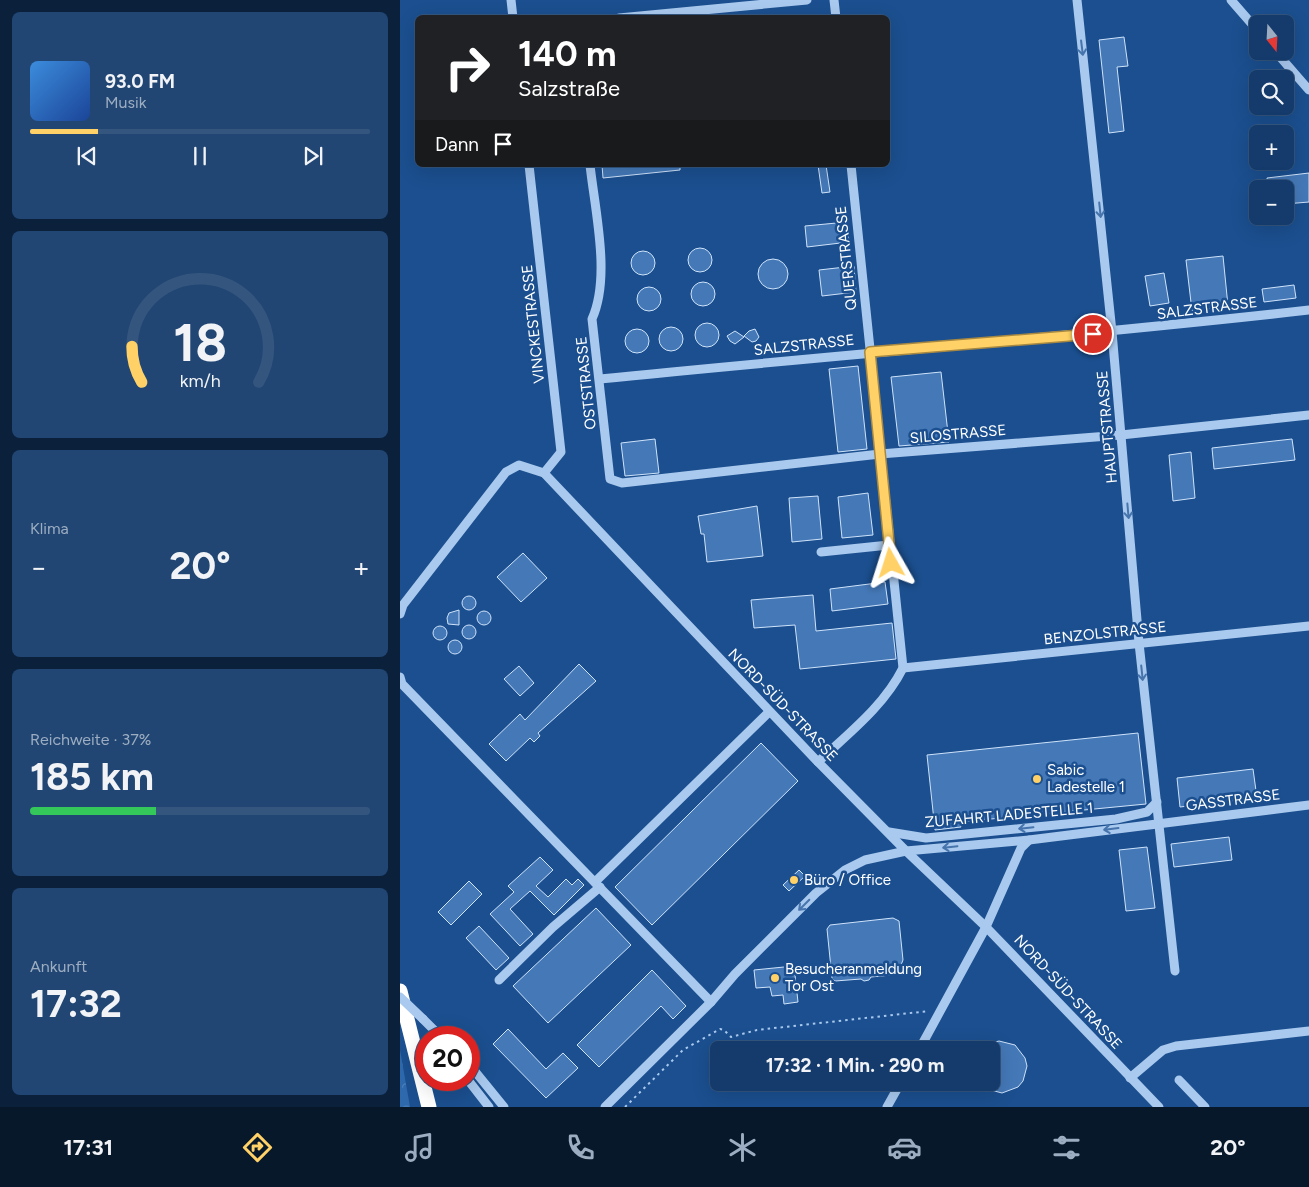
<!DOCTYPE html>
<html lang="de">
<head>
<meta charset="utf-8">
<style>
	:root { --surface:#143b6b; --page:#214673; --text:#f1f3f6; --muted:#9dadc1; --line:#33557e; --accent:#ffd166 }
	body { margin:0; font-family:Figtree,sans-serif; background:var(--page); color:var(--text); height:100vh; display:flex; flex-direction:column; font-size:19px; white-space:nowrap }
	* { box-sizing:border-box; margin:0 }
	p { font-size:16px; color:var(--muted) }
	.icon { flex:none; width:28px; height:28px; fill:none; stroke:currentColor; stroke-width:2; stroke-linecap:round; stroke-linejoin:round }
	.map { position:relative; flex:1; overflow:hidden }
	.panel { display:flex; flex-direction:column; gap:12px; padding:12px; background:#0b203b; width:400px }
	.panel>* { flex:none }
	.hud { position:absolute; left:15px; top:15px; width:475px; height:152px; border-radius:8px; box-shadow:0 5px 20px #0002,0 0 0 1px var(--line); background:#202124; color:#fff; overflow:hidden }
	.needle { width:32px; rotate:162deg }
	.controls { position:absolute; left:849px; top:15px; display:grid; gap:10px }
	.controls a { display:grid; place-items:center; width:45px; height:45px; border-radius:8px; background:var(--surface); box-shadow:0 5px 20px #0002,0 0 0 1px var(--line); font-size:25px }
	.speed { position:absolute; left:15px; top:1026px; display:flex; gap:10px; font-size:25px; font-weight:700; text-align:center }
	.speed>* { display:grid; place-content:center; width:65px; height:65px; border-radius:50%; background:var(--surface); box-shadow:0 5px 20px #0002,0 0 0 1px var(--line); line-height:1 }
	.speed .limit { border:8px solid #d22; background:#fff; color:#111 }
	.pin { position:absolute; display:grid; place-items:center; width:42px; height:42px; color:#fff; margin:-21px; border:2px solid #fff; border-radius:50%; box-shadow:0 1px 5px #0007 }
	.me { position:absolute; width:55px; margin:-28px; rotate:354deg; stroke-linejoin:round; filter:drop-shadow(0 0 4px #0008) }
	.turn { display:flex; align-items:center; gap:18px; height:105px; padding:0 20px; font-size:22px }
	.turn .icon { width:65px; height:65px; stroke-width:2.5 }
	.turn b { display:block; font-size:35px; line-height:42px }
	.then { display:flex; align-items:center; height:48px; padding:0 20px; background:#0003; gap:10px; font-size:19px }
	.big { font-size:38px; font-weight:700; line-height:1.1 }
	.panel .tile { flex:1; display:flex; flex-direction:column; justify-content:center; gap:8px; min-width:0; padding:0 18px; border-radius:8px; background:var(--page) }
	.panel .dial { align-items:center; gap:0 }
	.dial svg { height:130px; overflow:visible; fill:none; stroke:var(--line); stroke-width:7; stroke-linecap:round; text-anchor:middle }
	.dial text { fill:var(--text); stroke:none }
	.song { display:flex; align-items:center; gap:15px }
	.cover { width:60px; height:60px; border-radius:8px; background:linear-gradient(135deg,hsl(210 70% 55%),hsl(220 70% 35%)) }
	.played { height:5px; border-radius:2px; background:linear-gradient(90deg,var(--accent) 20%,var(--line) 20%) }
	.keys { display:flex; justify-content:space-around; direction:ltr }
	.heat { display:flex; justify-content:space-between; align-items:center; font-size:28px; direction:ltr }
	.charge { height:8px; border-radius:4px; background:linear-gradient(90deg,#34c759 37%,var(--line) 0) }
	.trip { position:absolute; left:310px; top:1041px; width:290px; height:50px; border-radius:8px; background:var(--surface); box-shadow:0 5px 20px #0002,0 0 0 1px var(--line); font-weight:700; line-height:50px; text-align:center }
	.tab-bar { display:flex; height:80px; justify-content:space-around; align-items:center; background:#08182b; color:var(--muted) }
	.tab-bar .icon { width:35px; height:35px }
	.tab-bar .active { color:var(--accent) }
	.tab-bar b { font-size:22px; color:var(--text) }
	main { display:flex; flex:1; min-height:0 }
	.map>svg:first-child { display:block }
	.forest { fill:url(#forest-crowns) }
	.building { fill:#4478b7; stroke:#cfe3fa }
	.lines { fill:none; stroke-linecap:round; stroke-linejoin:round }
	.path { stroke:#a9c9ee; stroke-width:2; stroke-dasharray:2.5 4; stroke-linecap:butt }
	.minor { stroke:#a9c9ee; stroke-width:9 }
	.highway { stroke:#fff; stroke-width:15 }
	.minor-bridge { stroke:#a9c9ee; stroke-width:9 }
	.oneway { stroke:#4674ac }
	.route-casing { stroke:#a68842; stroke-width:12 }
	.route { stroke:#ffd166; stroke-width:9 }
	.poi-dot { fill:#ffd166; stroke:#1b4f8f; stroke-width:2 }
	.labels { text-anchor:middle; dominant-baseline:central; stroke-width:5; stroke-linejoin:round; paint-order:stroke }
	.street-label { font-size:15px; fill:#fff; stroke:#1b4f8f }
	.poi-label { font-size:15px; fill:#fff; stroke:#1b4f8f; text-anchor:start }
</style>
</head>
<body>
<main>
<section class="panel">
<div class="tile">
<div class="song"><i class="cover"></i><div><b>93.0 FM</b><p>Musik</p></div></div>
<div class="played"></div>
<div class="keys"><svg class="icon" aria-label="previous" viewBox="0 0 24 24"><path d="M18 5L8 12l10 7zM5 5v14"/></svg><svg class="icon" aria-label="pause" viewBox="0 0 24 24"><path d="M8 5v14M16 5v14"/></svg><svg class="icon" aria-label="next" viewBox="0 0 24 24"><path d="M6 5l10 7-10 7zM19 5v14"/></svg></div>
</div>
<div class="tile dial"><svg viewBox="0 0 100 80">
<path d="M14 69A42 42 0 1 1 86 69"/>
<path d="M14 69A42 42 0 0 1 8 47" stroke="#ffd166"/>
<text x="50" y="56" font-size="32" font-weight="700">18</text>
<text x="50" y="72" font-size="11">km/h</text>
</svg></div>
<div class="tile"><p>Klima</p>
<div class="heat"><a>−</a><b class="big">20°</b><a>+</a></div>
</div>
<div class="tile"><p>Reichweite · 37%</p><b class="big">185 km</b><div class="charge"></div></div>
<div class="tile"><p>Ankunft</p><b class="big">17:32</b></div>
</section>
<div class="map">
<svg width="909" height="1107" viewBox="0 0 909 1107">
	<defs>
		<pattern id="forest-crowns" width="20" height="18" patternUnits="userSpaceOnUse" patternTransform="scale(1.25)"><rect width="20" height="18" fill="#2e69ad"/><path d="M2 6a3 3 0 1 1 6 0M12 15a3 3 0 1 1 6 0" fill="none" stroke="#4d80b9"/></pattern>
	</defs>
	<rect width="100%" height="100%" fill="#1b4f8f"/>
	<polygon class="forest" points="0,1050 10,1107 0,1107"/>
	<g class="building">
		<polygon points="724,37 728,66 717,67 724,131 709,133 699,40"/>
		<polygon points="202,165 280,165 280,170 203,178"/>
		<polygon points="418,165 426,165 430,192 422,193"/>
		<polygon points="909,173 909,202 885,204 885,189 868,189 867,178"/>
		<polygon points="447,222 449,242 407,247 405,226"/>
		<circle cx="300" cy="260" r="12"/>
		<circle cx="243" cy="263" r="12"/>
		<polygon points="823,256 828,306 792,311 786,260"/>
		<circle cx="373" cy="274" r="15"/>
		<polygon points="454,266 456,292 422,296 419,270"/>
		<polygon points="764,273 769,303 750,306 745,276"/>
		<circle cx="303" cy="294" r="12"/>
		<polygon points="894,285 896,298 864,302 862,289"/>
		<circle cx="249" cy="299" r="12"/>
		<circle cx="307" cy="335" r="12"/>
		<circle cx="271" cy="339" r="12"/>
		<polygon points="355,329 359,337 356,341 352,342 344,336 349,331"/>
		<circle cx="237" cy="341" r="12"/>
		<polygon points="335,331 344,337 335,344 330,341 327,336"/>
		<polygon points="458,366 467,449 438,452 429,369"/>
		<polygon points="541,372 549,442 499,446 491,377"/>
		<polygon points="255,439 259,473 225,476 221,443"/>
		<polygon points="892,439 895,460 814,469 812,448"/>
		<polygon points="791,452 795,498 773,501 769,455"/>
		<polygon points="468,493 473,535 442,538 438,497"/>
		<polygon points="418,496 422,539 392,542 389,498"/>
		<polygon points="357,506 363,556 307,562 304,534 301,534 298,516"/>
		<polygon points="123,553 147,578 121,602 97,577"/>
		<polygon points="485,582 488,604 432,611 430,589"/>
		<polygon points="413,595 416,631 492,623 496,659 400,669 395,625 354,628 351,600"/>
		<circle cx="69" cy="603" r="7"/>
		<polygon points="59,610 59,625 48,624 47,618 49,613"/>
		<circle cx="84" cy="618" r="7"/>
		<circle cx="69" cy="632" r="7"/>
		<circle cx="40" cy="633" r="7"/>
		<circle cx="55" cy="647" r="7"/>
		<polygon points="179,664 196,681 138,733 140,736 134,742 130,738 106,761 89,744 120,714 125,720"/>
		<polygon points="119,666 134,683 120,696 104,679"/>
		<polygon points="738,733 746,804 560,822 561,827 535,830 527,755"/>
		<polygon points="361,743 398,781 252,925 215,887"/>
		<polygon points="853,769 857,798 780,807 777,778"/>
		<polygon points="829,837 832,860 774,867 771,844"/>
		<polygon points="747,847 755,908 726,911 719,850"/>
		<polygon points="140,857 153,870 136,886 148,897 166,879 172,885 178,879 184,885 154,915 130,891 110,909 133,934 120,946 90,914 114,892 108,886"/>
		<polygon points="399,870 405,876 389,891 383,885"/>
		<polygon points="69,881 82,894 51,925 38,912"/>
		<polygon points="196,908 231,945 148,1023 113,986"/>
		<polygon points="493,918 499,921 503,960 501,965 502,974 471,977 469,980 464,981 461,979 435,981 432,978 427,929 430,925"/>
		<polygon points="79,926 109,958 96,970 66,938"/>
		<polygon points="394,966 398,1002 384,1004 383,995 372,996 370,987 356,988 354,970"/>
		<polygon points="252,970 286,1006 273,1019 261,1006 199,1067 177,1045"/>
		<polygon points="108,1029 146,1069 163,1053 178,1068 146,1098 93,1044"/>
		<polygon points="599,1041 615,1045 625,1058 627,1066 623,1081 618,1087 602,1093 587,1089 579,1082 591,1082 591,1050 575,1050 575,1047"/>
	</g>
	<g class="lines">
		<polyline class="path" points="225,1107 283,1050 320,1029 324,1030 331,1037 357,1030 529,1011"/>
		<g class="minor">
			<polyline points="111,0 113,18"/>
			<polyline points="434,0 436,18"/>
			<polyline points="677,0 712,332 739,643 775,971"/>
			<polyline points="831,0 858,31"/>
			<polyline points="219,18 407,0"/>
			<polyline points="875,51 909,90"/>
			<polyline points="129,165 161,452 144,473"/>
			<path d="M190,165C195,211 211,277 192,319L210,479L222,483L480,454L721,435L909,415"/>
			<path d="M200,379C436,355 673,337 909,310"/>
			<polyline points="421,552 489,545"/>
			<polyline points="0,614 3,605 106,472 119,465 144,473 418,762 506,851 586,927 759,1107"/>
			<polyline points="503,668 909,626"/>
			<polyline points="0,677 2,684 311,1002"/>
			<path d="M418,762C449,733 484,706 503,668L451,165"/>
			<polyline points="489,832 526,838 716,819 747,812 757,802"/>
			<polyline points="195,882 369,712"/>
			<polyline points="99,980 153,927 200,887"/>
			<polyline points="23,1019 42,1038"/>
			<polyline points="519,1050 586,927 621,848 629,840"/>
			<polyline points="69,1064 104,1107"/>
			<polyline points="730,1078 763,1050 776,1046 909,1031"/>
			<polyline points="68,1080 89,1107"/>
			<polyline points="779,1080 805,1107"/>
			<polyline points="205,1107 311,1002 335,974 416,893 445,870 465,860 506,851 629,840 909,805"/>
			<polyline points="487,1107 501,1082"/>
		</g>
		<polyline class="highway" points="0,991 29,1107"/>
		<polyline class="minor-bridge" points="0,997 23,1019"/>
	</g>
	<defs><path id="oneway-shaft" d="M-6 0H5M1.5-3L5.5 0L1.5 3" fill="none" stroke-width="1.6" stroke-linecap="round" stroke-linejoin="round" transform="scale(1.25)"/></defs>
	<g class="oneway">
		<use href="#oneway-shaft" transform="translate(682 48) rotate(83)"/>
		<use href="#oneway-shaft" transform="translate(700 210) rotate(84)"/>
		<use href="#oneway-shaft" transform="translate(728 511) rotate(85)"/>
		<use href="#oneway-shaft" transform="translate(742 673) rotate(84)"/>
		<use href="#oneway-shaft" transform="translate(626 828) rotate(174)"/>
		<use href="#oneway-shaft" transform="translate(711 829) rotate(173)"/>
		<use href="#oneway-shaft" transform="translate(550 847) rotate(174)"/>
		<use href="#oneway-shaft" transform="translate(404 905) rotate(135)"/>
	</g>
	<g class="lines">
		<defs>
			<polyline id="route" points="491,563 470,352 693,334"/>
		</defs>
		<use href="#route" class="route-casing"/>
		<use href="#route" class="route"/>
	</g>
	<g class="poi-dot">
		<circle cx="637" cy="779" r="5"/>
		<circle cx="394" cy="880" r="5"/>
		<circle cx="375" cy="978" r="5"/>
	</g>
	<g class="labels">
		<g class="street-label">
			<text transform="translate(446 258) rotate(-96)">QUERSTRASSE</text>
			<text transform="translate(807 308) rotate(-7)">SALZSTRASSE</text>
			<text transform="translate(133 324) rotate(-96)">VINCKESTRASSE</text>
			<text transform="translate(404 345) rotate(-6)">SALZSTRASSE</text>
			<text transform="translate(186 383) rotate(-96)">OSTSTRASSE</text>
			<text transform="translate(707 427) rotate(-95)">HAUPTSTRASSE</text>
			<text transform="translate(558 434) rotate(-5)">SILOSTRASSE</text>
			<text transform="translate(705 633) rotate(-6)">BENZOLSTRASSE</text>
			<text transform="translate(383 705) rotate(46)">NORD-SÜD-STRASSE</text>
			<text transform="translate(833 800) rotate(-7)">GASSTRASSE</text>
			<text transform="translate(609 815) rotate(-5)">ZUFAHRT LADESTELLE 1</text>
			<text transform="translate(668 992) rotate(47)">NORD-SÜD-STRASSE</text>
		</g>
		<g class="poi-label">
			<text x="647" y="770">Sabic<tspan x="647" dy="17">Ladestelle 1</tspan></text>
			<text x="404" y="880">Büro / Office</text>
			<text x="385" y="969">Besucheranmeldung<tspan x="385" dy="17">Tor Ost</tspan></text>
		</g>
	</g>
</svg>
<div class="controls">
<a><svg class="needle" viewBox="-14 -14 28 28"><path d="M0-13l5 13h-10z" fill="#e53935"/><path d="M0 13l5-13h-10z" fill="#9dadc1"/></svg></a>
<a><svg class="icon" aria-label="search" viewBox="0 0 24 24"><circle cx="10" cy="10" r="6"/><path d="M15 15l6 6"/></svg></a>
<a>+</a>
<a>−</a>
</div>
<div class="speed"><div class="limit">20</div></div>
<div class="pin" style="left:693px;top:334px;background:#d93025"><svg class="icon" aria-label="arrive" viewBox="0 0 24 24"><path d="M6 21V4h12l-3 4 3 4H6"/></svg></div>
<svg class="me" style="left:491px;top:563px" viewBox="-20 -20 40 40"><path d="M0-17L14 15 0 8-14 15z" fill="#ffd166" stroke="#fff" stroke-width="4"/></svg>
<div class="trip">17:32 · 1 Min. · 290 m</div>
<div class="hud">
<div class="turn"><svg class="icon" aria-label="right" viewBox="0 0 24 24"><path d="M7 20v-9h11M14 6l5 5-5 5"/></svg><div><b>140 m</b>Salzstraße</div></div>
<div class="then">Dann<svg class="icon" aria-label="arrive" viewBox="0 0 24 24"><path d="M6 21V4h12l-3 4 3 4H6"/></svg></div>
</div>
</div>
</main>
<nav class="tab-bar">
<b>17:31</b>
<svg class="icon active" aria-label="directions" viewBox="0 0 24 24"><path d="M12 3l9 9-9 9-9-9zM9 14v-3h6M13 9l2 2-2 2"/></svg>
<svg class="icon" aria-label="music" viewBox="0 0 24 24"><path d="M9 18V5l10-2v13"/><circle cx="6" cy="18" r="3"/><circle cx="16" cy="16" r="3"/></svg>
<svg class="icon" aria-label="phone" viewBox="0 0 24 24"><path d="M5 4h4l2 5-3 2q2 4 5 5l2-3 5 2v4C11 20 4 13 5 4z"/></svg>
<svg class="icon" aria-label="climate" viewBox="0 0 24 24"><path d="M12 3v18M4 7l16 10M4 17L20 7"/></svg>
<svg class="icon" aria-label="car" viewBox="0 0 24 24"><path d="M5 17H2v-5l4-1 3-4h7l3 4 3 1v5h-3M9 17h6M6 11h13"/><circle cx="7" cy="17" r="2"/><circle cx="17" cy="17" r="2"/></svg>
<svg class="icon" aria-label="filters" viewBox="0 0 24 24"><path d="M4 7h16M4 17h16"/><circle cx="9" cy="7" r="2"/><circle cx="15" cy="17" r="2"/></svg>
<b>20°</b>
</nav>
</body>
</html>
